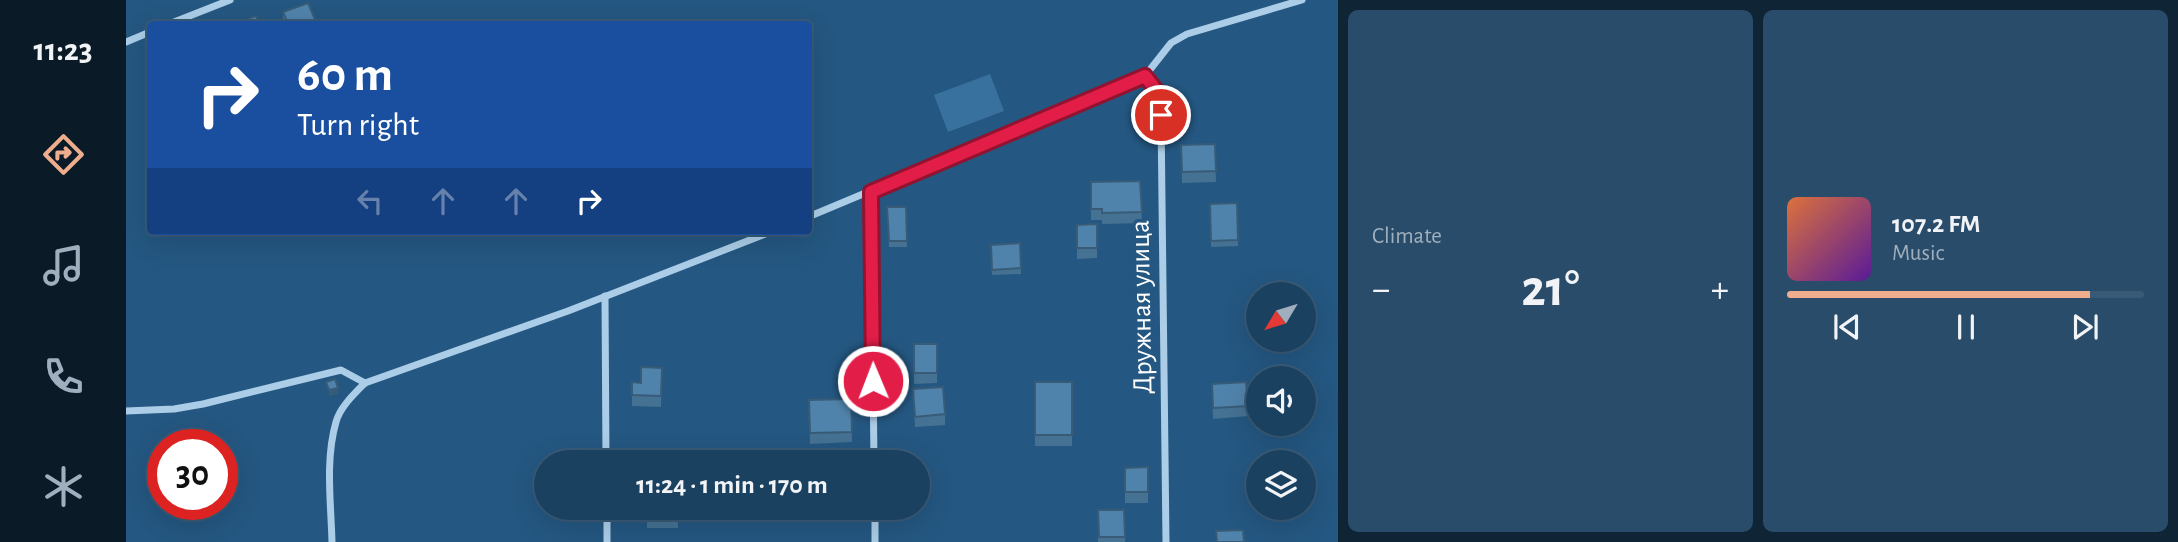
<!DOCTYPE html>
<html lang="en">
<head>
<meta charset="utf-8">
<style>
	:root { --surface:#1b4161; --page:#284c6a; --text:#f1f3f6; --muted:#a0afbd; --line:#395a76; --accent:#eead8d }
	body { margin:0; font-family:"Alegreya Sans",sans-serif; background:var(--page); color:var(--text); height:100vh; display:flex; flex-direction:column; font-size:26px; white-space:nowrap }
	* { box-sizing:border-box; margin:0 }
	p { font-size:23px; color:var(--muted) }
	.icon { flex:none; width:38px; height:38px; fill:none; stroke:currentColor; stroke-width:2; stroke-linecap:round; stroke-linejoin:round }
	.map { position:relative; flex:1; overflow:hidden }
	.details { display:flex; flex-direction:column; gap:10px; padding:10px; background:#0f2435; width:840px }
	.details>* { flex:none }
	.hud { position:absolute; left:21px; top:21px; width:665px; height:214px; border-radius:7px; box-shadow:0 7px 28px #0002,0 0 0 2px var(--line); background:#1a4fa0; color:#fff; overflow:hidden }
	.needle { width:46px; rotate:232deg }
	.tools { position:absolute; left:1120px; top:282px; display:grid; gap:14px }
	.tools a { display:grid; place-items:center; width:70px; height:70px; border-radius:50%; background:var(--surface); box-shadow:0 7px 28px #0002,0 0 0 2px var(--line); font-size:35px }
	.speed { position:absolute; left:21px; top:429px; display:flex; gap:14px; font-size:35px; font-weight:700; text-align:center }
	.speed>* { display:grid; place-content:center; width:91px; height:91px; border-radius:50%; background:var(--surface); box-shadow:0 7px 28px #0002,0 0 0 2px var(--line); line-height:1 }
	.speed .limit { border:10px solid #d22; background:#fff; color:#111 }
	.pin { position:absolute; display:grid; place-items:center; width:60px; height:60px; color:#fff; margin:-30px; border:4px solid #fff; border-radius:50%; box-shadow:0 2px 7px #0007 }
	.me { position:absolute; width:77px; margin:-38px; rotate:359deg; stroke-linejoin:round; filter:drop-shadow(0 0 5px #0008) }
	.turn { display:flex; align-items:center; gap:24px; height:147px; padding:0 35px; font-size:32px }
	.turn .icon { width:91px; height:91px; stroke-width:2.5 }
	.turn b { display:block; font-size:49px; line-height:60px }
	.lanes { display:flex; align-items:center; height:66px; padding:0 35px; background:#0003; justify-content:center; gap:35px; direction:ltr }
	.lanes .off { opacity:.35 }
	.big { font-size:52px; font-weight:700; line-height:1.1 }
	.details .tile { flex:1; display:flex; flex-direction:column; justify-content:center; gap:10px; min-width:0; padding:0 24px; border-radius:10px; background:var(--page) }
	.song { display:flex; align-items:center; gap:21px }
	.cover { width:84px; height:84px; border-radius:10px; background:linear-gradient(135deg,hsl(20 70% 55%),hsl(270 70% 35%)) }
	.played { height:7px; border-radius:4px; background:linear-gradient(90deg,var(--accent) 85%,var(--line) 85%) }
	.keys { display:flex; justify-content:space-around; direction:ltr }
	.heat { display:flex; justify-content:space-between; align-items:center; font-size:38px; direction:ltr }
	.details .tiles { flex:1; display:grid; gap:10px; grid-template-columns:repeat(2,1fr) }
	.trip { position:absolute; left:408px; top:450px; width:396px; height:70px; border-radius:35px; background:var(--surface); box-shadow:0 7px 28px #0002,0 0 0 2px var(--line); font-weight:700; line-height:70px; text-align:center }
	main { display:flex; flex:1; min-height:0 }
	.dock { display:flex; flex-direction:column; width:126px; justify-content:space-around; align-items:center; background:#0b1a27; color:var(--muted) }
	.dock .icon { width:49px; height:49px }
	.dock .selected { color:var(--accent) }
	.dock b { font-size:32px; color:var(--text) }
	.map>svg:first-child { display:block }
	.park { fill:#39719e }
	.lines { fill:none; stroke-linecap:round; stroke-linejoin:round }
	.street { stroke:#abcde7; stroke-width:7 }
	.wall { fill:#457193 }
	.shaded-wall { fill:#385c78 }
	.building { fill:#5083ab; stroke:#385c78; stroke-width:2 }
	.route-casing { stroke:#92132f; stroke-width:18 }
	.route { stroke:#e11d48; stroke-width:12 }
	.labels { text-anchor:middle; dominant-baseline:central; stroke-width:7; stroke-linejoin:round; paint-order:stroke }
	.street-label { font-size:28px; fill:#fff; stroke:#245781 }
</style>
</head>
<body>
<main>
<nav class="dock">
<b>11:23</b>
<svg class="icon selected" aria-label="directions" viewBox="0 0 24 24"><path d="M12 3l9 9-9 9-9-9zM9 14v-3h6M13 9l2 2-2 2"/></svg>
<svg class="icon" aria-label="music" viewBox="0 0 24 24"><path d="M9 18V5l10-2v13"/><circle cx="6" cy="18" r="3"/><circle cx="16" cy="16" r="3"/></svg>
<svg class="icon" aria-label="phone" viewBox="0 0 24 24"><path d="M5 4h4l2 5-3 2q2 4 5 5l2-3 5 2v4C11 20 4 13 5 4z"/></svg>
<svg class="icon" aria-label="climate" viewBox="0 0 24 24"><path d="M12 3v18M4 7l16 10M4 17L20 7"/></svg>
</nav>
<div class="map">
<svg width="1212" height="542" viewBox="0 0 1212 542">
	<rect width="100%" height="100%" fill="#245781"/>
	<polygon class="park" points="864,74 878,111 822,132 808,95"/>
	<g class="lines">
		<g class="street">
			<polyline points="43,24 104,0"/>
			<polyline points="0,42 24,32"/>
			<polyline points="1019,76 1030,90 1035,115 1040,542"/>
			<polyline points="745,193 748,462"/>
			<polyline points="682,217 1019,76 1045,43 1061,34 1176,0"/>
			<polyline points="479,296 480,462"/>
			<polyline points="0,411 48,409 77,404 215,370 239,383"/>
			<polyline points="481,508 481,542"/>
			<polyline points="749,508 749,542"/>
			<path d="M206,542C205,503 199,460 210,422C214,407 229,393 239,383L442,311L647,231"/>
		</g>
	</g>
	<g class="wall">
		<polygon points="157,12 191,24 157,24"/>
		<polygon points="1089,144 1090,182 1056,183 1055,145"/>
		<polygon points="1014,181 1016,223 976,224 976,220 965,220 965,182"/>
		<polygon points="1111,203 1112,246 1085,247 1084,204"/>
		<polygon points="761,207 780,207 781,247 763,247"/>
		<polygon points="971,224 971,258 951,259 951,225"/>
		<polygon points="894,243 895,274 866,275 865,245"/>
		<polygon points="788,344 811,344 811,383 788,384"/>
		<polygon points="536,368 535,407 506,406 506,382 515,383"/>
		<rect x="909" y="382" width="37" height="64"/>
		<polygon points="1086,384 1122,406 1122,416 1087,419"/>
		<polygon points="787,389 819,414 819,425 789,427"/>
		<polygon points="725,399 726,442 684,444 683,400"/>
		<polygon points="1022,467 1022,503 999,503 999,468"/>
		<rect x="521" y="508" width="31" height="20"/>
		<polygon points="972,510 998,510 999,542 972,542"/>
	</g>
	<polygon class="shaded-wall" points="212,388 212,394 203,396 203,390"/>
	<g class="building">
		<polygon points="182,3 191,24 162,24 157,12"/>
		<polygon points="130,16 133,24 108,24"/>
		<polygon points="1089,144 1090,171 1056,172 1055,145"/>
		<polygon points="1014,181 1016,212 976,213 976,209 965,209 965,182"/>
		<polygon points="1111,203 1112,240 1085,241 1084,204"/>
		<polygon points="761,207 780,207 781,241 763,241"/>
		<polygon points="971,224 971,248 951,248 951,225"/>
		<polygon points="894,243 895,268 866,270 865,245"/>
		<rect x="788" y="344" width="23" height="29"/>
		<polygon points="515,367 536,368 535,396 506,395 506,382 515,383"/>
		<polygon points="209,379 212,388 203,390 200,382"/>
		<rect x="909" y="382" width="37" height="53"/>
		<polygon points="1120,382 1122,406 1087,408 1086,384"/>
		<polygon points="817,387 819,414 789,417 787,389"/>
		<polygon points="725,399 726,432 684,433 683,400"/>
		<polygon points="1022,467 1022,492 999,492 999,468"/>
		<rect x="521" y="508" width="31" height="9"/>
		<polygon points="972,510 998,510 999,537 973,537"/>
		<polygon points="1117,530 1118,542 1091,542 1090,531"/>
	</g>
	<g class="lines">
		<defs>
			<polyline id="route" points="747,381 745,192 1019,76 1030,90 1035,115"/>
		</defs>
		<use href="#route" class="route-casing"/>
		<use href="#route" class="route"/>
	</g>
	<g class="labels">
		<g class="street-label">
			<text transform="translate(1016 307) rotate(-91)">Дружная улица</text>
		</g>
	</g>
</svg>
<div class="tools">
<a><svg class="needle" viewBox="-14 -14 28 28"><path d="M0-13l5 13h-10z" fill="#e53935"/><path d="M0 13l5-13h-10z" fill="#a0afbd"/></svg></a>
<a><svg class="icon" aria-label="sound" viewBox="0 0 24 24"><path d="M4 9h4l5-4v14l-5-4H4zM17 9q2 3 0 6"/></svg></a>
<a><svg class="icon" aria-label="layers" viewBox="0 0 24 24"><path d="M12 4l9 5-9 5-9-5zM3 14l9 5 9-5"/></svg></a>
</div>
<div class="speed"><div class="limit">30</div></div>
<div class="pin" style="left:1035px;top:115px;background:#d93025"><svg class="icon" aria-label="arrive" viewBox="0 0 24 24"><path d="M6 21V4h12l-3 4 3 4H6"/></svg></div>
<svg class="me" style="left:747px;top:381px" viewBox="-20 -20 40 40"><circle r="17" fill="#e11d48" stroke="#fff" stroke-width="3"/><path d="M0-11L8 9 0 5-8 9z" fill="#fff"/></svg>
<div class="trip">11:24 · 1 min · 170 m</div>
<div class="hud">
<div class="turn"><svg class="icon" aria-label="right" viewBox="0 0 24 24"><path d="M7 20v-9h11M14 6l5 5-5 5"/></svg><div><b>60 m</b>Turn right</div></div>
<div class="lanes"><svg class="icon off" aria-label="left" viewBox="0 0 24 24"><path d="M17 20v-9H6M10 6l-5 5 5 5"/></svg><svg class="icon off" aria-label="ahead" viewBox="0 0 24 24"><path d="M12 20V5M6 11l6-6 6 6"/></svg><svg class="icon off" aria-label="ahead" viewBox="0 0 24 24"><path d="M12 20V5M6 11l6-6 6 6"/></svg><svg class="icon" aria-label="right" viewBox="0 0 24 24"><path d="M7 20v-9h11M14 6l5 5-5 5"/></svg></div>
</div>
</div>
<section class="details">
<div class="tiles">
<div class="tile"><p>Climate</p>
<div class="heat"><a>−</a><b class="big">21°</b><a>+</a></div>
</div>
<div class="tile">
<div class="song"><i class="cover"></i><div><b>107.2 FM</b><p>Music</p></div></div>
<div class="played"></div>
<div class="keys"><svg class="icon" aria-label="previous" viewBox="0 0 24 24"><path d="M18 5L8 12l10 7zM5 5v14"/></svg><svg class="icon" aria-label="pause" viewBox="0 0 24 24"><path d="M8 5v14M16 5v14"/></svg><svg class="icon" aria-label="next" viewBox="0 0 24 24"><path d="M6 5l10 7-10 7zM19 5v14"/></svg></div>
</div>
</div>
</section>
</main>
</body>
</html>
